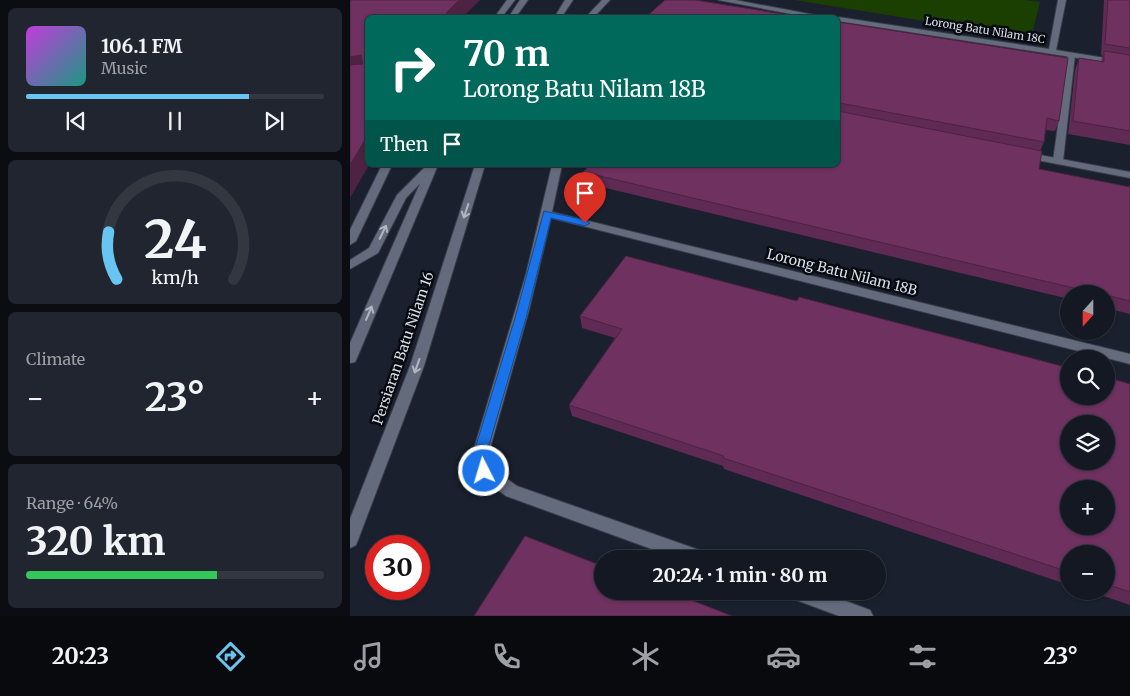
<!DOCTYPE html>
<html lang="en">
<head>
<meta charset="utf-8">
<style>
	:root { --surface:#141822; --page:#21252f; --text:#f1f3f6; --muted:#9da0a5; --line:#333740; --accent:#68c4f0 }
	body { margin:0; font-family:Merriweather,serif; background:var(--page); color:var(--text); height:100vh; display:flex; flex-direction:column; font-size:19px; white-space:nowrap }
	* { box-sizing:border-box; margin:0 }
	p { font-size:16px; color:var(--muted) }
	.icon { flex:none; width:28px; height:28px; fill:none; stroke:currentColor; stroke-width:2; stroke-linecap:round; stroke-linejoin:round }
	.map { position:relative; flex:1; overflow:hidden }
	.drawer { display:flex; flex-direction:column; gap:8px; padding:8px; background:#0b0d13; width:350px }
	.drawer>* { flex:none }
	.guide { position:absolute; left:15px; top:15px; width:475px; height:152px; border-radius:8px; box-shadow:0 1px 4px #0004,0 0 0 1px var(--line); background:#00695c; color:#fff; overflow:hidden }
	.needle { width:32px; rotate:201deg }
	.buttons { position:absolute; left:710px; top:285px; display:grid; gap:10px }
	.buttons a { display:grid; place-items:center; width:55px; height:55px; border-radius:50%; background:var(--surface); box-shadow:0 1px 4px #0004,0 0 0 1px var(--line); font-size:25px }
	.speed { position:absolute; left:15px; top:535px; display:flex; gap:10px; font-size:25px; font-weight:700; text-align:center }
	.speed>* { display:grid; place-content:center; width:65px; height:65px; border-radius:50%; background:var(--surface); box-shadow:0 1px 4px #0004,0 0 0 1px var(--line); line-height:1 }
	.speed .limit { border:8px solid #d22; background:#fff; color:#111 }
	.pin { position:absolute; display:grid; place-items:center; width:42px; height:42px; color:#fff; margin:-51px -21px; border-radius:50% 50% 50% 0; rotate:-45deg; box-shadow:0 0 5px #0007 }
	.pin .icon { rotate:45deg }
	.me { position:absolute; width:55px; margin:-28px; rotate:355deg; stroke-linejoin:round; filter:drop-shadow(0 0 4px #0008) }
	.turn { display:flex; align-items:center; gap:18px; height:105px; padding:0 15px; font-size:22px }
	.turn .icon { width:65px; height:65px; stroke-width:2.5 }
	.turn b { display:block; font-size:35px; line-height:42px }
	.then { display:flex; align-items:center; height:48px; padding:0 15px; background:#0003; gap:10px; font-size:19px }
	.big { font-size:38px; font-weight:700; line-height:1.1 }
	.drawer .widget { flex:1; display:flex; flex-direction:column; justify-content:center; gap:8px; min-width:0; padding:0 18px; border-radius:8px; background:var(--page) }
	.drawer .dial { align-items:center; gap:0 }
	.dial svg { height:130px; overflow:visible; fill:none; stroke:var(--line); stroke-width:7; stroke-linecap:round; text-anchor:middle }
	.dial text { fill:var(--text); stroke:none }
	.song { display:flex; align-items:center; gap:15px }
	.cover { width:60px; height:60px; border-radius:8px; background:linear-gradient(135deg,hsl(290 70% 55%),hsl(170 70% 35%)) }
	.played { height:5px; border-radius:2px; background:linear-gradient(90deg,var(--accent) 75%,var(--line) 75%) }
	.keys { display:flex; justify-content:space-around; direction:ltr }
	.heat { display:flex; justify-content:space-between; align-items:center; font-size:28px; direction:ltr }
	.charge { height:8px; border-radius:4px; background:linear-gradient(90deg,#34c759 64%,var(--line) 0) }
	.trip { position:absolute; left:244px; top:550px; width:292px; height:50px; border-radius:25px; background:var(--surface); box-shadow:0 1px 4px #0004,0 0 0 1px var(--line); font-weight:700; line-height:50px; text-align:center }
	.tabs { display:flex; height:80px; justify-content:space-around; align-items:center; background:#080a0e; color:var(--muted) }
	.tabs .icon { width:35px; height:35px }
	.tabs .on { color:var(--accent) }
	.tabs b { font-size:22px; color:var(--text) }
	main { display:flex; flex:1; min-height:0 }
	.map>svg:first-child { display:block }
	.green { fill:#1b3f00 }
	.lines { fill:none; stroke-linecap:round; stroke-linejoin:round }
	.service-casing { stroke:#383c48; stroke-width:2 }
	.minor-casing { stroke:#383c48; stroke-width:2 }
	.tertiary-casing { stroke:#383c48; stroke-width:2 }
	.service { fill:#646b7c; fill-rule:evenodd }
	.minor { fill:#646b7c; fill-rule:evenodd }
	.tertiary { fill:#646b7c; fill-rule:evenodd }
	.wall { fill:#5f2a53 }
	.shaded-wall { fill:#4e2243 }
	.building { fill:#6f3160; stroke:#4e2243; fill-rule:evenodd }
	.oneway { stroke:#b1b6c2 }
	.route { fill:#1a73e8; stroke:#114b97 }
	.labels { text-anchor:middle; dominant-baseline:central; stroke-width:5; stroke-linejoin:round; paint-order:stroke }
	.far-street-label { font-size:11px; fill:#dadee8; stroke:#070a10 }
	.street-label { font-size:14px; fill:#dadee8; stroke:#070a10 }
</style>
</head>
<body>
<main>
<section class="drawer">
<div class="widget">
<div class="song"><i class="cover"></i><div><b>106.1 FM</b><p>Music</p></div></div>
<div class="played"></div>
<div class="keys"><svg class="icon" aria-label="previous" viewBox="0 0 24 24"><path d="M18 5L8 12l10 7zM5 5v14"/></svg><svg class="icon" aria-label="pause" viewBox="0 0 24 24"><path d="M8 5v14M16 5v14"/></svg><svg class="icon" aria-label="next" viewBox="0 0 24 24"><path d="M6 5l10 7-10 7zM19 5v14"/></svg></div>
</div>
<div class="widget dial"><svg viewBox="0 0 100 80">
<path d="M14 69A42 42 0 1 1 86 69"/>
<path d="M14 69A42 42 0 0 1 9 40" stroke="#68c4f0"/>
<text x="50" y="56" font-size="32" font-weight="700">24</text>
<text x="50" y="72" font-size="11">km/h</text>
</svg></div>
<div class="widget"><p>Climate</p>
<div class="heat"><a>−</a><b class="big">23°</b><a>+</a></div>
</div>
<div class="widget"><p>Range · 64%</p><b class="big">320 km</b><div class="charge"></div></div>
</section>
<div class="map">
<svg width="780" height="616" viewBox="0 0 780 616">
	<rect width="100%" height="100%" fill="#1a202e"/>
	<polygon class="green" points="444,0 674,0 690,2 681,38"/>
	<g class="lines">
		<defs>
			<g id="service">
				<polygon points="157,0 165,0 151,18 144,18"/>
				<polygon points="718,53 725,55 713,161 708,164 703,161"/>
				<polygon points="32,165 42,165 6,241 0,245 0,230"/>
				<polygon points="77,165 88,165 56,198 28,253 0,269 0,260 19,248 47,195"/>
			</g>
			<g id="minor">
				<polygon points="252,0 260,0 243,18 235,18"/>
				<polygon points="368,0 385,0 481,18 462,18"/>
				<polygon points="708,0 716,0 706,50 780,62 780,66 488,21 488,18 485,18 488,17 699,49"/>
				<polygon points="674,152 780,172 780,178 671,157 671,153"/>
				<polygon points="202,165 212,165 202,212 780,354 780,364 201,218 179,310 139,452 141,467 167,486 352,551 358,553 360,559 329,559 156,496 129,476 123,452 176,274"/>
				<polygon points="435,591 469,591 520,610 523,616 489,616 438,597"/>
			</g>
			<g id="tertiary">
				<polygon points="170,0 178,0 165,18 158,18"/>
				<polygon points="215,0 223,0 211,18 204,18"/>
				<polygon points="78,165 88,165 7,358 5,362 0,363 0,343"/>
				<polygon points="125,165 135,165 74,366 8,540 6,545 0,548 0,519 60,366"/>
			</g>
		</defs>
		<use href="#service" class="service-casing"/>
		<use href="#minor" class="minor-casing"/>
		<use href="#tertiary" class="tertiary-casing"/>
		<use href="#service" class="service"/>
		<use href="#minor" class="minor"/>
		<use href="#tertiary" class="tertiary"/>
	</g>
	<g class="wall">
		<polygon points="754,0 780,0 780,145 718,134 725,70 729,58 751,61 753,56 751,55"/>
		<polygon points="488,22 709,121 705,131 695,130 694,142 690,151 689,169 780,187 780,314 756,308 756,294 719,294 719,299 235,183 233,172"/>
		<polygon points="447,301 780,384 780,605 739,591 756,591 756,554 719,554 719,585 374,469 373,466 222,416 219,405 265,338 232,328 230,316"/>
	</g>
	<g class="shaded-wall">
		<polygon points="109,0 130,0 112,18 95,18 97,12"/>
		<polygon points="11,55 18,71 0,75 0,57"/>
		<polygon points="18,135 18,165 19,165 0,198 0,165"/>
	</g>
	<g class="building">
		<polygon points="0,0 109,0 97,12 95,18 18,18 18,135 0,165 0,65 13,64 11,55 0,57"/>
		<polygon points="315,0 345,0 458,18 295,18"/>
		<polygon points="758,0 780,0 780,48 755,44"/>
		<polygon points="488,22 718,58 709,121 697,118 694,142 490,103 488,110"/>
		<polygon points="754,51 780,55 780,131 723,121 729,58 754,62"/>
		<polygon points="488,111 692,151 689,169 780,187 780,301 756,295 756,294 749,294 233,172 240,165 488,165"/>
		<path d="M276,256L447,301L449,297L719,368V396H756V377L780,384V592L756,584V554H719V572L373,458L374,456L219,405L272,329L230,316ZM719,424H756V461H719ZM719,489H756V526H719Z"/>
		<polygon points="175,536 252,566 252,591 318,591 382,616 124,616"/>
	</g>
	<defs><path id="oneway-shaft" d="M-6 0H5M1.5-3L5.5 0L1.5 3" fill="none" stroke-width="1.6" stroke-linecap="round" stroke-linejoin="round" transform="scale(1.25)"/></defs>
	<g class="oneway">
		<use href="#oneway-shaft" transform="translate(116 211) rotate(108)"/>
		<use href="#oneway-shaft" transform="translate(33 232) rotate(-64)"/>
		<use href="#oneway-shaft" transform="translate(19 313) rotate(-67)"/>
		<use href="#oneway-shaft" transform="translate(67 366) rotate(109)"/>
	</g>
	<polygon class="route" points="194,211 235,220 240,223 235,226 201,218 176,318 137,452 141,471 139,476 134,477 130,476 124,452 165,318"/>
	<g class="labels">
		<g class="far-street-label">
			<text transform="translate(635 30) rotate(9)">Lorong Batu Nilam 18C</text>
		</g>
		<g class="street-label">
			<text transform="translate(492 272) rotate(14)">Lorong Batu Nilam 18B</text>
			<text transform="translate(53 348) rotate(-71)">Persiaran Batu Nilam 16</text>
		</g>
	</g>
</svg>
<div class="buttons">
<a><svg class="needle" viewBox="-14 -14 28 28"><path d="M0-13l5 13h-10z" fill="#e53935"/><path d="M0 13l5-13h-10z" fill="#9da0a5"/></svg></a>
<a><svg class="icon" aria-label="search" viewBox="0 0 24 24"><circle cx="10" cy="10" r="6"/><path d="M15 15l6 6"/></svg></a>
<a><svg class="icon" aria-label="layers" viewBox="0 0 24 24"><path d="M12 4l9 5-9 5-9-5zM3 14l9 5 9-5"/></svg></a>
<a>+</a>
<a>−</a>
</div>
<div class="speed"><div class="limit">30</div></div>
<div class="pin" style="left:235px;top:223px;background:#d93025"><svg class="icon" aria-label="arrive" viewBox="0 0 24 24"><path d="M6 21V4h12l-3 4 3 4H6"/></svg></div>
<svg class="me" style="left:134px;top:471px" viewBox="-20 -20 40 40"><circle r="17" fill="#1a73e8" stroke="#fff" stroke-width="3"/><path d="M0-11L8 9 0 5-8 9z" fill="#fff"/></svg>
<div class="trip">20:24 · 1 min · 80 m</div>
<div class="guide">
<div class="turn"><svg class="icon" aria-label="right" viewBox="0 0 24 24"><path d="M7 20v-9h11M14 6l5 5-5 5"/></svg><div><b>70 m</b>Lorong Batu Nilam 18B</div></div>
<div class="then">Then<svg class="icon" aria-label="arrive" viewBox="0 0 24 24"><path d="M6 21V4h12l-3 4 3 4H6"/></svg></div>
</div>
</div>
</main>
<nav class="tabs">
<b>20:23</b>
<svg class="icon on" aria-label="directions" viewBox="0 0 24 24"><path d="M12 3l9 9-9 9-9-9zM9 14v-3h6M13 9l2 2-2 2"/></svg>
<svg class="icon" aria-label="music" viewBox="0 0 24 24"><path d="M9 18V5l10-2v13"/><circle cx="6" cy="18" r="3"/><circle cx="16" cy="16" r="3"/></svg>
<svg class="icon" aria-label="phone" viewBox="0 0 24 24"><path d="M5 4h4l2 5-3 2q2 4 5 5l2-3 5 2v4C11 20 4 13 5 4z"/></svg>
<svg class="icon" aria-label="climate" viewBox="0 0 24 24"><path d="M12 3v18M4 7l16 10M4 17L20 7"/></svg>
<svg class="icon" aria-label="car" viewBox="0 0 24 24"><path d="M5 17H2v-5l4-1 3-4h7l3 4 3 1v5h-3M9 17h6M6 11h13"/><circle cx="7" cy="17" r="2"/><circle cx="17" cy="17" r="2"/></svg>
<svg class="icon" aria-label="filters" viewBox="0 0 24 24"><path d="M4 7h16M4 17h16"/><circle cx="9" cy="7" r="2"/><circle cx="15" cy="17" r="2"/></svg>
<b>23°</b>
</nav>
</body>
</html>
